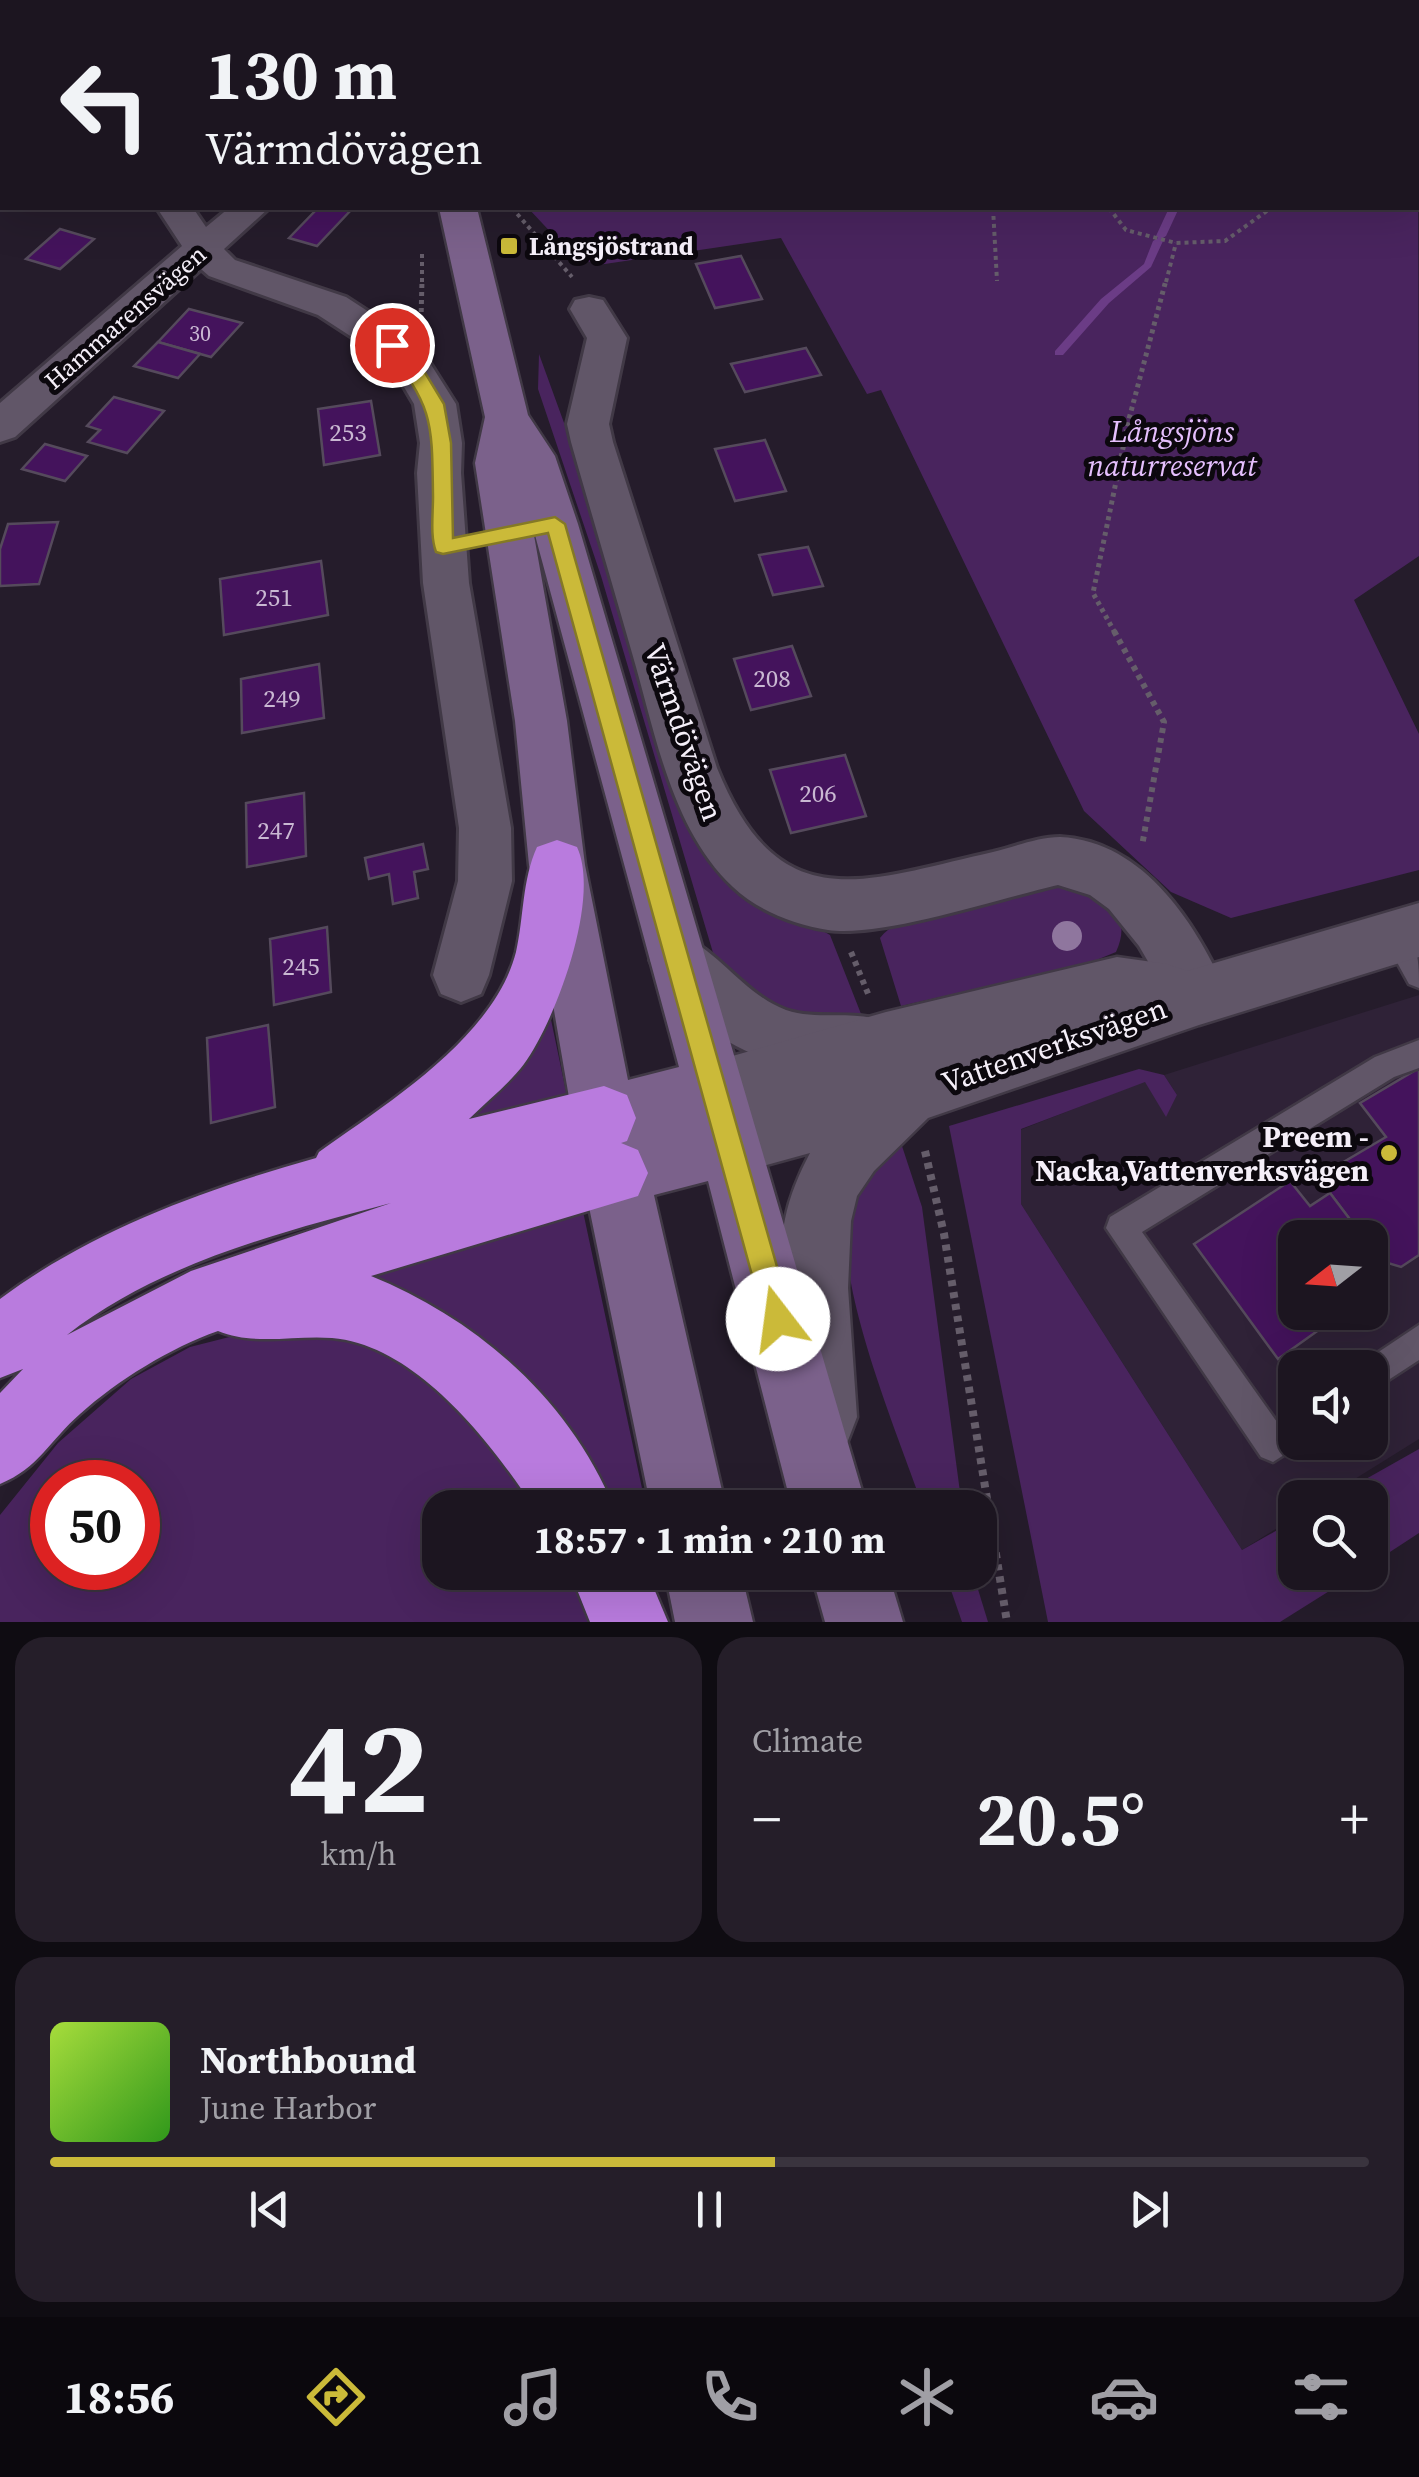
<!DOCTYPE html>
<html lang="en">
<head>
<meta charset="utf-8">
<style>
	:root { --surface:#1c1520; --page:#251e29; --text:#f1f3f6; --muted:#a09fa5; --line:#3a343e; --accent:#cbba39 }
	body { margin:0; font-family:"Source Serif 4",serif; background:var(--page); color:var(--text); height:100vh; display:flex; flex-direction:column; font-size:38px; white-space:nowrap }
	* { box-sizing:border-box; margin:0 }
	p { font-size:32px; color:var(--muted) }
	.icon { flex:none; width:55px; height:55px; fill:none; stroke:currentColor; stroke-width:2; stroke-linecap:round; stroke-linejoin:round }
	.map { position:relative; height:1622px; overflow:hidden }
	.sheet { display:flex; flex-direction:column; gap:15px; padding:15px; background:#0f0c12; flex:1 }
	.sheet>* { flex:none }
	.banner { position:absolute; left:0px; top:0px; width:1420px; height:210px; box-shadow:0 10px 40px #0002,0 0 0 2px var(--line); background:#1c1520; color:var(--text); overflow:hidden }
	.needle { width:65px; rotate:253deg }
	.fabs { position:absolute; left:1278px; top:1220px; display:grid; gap:20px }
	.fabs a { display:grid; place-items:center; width:110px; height:110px; border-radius:20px; background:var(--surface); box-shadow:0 10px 40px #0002,0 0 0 2px var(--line); font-size:50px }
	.speed { position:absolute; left:30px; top:1460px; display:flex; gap:20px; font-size:50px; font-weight:700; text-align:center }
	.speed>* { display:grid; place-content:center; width:130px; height:130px; border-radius:50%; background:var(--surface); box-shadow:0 10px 40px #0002,0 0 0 2px var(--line); line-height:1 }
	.speed .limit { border:15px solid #d22; background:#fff; color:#111 }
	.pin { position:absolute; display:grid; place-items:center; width:85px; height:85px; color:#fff; margin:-42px; border:5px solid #fff; border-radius:50%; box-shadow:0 2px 10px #0007 }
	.me { position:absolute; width:110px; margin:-55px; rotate:345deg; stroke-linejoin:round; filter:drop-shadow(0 0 8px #0008) }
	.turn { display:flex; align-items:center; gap:35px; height:210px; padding:0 40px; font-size:45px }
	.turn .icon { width:130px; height:130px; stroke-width:2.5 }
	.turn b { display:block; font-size:70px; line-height:85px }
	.big { font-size:75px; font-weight:700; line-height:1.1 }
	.sheet .widget { flex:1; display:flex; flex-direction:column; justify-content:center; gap:15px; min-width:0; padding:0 35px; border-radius:30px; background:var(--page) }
	.sheet .dial { align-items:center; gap:0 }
	.dial b { font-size:130px; line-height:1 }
	.song { display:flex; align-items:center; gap:30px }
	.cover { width:120px; height:120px; border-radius:15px; background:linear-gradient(135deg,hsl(80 70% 55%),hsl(110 70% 35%)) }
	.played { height:10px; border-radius:5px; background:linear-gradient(90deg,var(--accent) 55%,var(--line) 55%) }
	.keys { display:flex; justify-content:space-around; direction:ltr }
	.heat { display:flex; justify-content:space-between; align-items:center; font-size:55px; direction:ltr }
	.sheet .tiles { flex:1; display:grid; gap:15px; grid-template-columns:1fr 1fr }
	.widget:last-child { grid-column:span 2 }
	.trip { position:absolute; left:422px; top:1490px; width:575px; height:100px; border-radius:30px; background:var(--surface); box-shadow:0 10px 40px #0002,0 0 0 2px var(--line); font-weight:700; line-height:100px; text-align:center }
	.dock { display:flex; height:160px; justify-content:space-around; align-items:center; background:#0b080d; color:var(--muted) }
	.dock .icon { width:70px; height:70px }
	.dock .current { color:var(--accent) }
	.dock b { font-size:45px; color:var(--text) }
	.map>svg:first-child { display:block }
	.built { fill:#2f2237; fill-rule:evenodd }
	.green { fill:#49245e; fill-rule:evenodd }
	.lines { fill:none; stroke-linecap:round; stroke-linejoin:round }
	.stream { fill:#6b3c86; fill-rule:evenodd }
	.building { fill:#44135c; stroke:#554a5c; stroke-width:2.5 }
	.service-casing { stroke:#413946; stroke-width:5 }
	.minor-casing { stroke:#413946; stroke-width:6 }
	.tertiary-casing { stroke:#413946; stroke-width:5 }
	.secondary-casing { stroke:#413946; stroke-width:5 }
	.motorway-casing { stroke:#413946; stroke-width:5 }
	.path-far3 { stroke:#655d6a; stroke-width:4; stroke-dasharray:4 4; stroke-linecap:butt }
	.path-far2 { stroke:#655d6a; stroke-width:5; stroke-dasharray:4 4; stroke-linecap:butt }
	.path-far1 { stroke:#655d6a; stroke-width:6; stroke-dasharray:5 5; stroke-linecap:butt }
	.path { stroke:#655d6a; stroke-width:8; stroke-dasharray:6 6; stroke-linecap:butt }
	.service { fill:#615668; fill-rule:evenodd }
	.minor { fill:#615668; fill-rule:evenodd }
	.tertiary { fill:#615668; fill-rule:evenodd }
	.secondary { fill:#7b618b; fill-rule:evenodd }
	.motorway { fill:#b97bde; fill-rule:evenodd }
	.tree { fill:#8f769e }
	.route { fill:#cbba39; stroke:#847925; stroke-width:2.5 }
	.poi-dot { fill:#cbba39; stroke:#0c080e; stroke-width:4 }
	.labels { text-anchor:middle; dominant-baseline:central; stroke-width:10; stroke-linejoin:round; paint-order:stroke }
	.far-number-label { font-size:22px; fill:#c9b8d2 }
	.far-poi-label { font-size:25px; font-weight:bold; fill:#f5eff9; stroke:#0c080e; text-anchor:start }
	.far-street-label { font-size:25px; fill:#f5eff9; stroke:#0c080e }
	.number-label { font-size:25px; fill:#c9b8d2 }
	.park-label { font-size:30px; font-style:italic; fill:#e5bffd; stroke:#0c080e }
	.street-label { font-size:30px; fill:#f5eff9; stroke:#0c080e }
	.poi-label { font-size:30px; font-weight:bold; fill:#f5eff9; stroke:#0c080e; text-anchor:end }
</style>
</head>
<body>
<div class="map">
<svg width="1419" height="1622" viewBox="0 0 1419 1622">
	<rect width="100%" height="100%" fill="#251c2b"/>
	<path class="built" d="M1419,995V1439L1326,1497L1295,1498V1517L1242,1550L1021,1204L1020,1130L1145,1081L1166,1116L1177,1095L1164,1075ZM1295,1238H1370V1312H1295ZM1295,1368H1370V1442H1295Z"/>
	<g class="green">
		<polygon points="619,0 1080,0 1082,2 619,2"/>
		<polygon points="1418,96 1419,556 1354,600 1419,734 1419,870 1231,918 1171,892 1084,811 881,390 867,394 781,238 598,265 572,255 528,208 1418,208"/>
		<polygon points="539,354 608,544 688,807 793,914 830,935 865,1024 787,1021 728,984 714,956 601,576 538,389"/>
		<path d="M1075,877C1104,898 1134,913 1116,952L1089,963L901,1006L880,938C906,903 1030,887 1075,877Z"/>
		<polygon points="549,1010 568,1101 421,1148"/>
		<polygon points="1139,1069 1164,1075 1177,1095 1166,1117 1145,1082 1021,1129 1021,1204 1242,1550 1295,1520 1295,1572 1358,1573 1280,1622 1048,1622 949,1126"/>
		<path d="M902,1146L922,1207L962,1507H923C901,1442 829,1273 850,1211C860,1183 880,1163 902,1146Z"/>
		<polygon points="581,1202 646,1507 616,1507 576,1440 481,1340 406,1292 318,1275"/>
		<path d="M280,1324L337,1335L420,1364L557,1507L440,1508V1572L584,1573L603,1622H0V1515L58,1443L131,1379L190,1347ZM52,1482H138V1568H52Z"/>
		<polygon points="1419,1449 1419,1533 1370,1565 1370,1498 1334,1497"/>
		<polygon points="945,1573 973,1573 988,1622 962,1622"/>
	</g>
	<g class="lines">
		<polygon class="stream" points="1169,208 1179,208 1166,236 1161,239 1163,241 1151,267 1109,303 1063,355 1055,355 1055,351 1101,299 1144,264 1153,241 1158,238 1156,236"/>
	</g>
	<g class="building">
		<polygon points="318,208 352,209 317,246 289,238"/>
		<polygon points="60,229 94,239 60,269 26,259"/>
		<polygon points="741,256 762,299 715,308 696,264"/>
		<polygon points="189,309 242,323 211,357 158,342"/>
		<polygon points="158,342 200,354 178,378 134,366"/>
		<polygon points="806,348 821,375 745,392 731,364"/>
		<polygon points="114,397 164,411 127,453 88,442 100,430 87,426"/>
		<polygon points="371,401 380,455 324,465 318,409"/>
		<polygon points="765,440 786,491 735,501 715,449"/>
		<polygon points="45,444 87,456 65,481 22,469"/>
		<polygon points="58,522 39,584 0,586 0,549 8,524"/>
		<polygon points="808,547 823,586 773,595 759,555"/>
		<polygon points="321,561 328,615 224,635 220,579"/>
		<polygon points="792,646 811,696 751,710 734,659"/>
		<polygon points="319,664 324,718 242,733 241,679"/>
		<polygon points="845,755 866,816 791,833 770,770"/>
		<polygon points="304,793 306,856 247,867 246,803"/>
		<polygon points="423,844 428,869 414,872 418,898 393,904 389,874 369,879 365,858"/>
		<polygon points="327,927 331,992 274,1005 270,939"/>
		<polygon points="268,1025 275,1107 211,1123 207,1038"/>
		<polygon points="1419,1068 1419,1255 1401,1267 1381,1261 1370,1246 1370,1238 1364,1238 1330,1193 1330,1170 1386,1137 1360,1103"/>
		<polygon points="1290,1181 1310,1206 1330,1193 1364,1238 1295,1238 1295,1312 1344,1312 1278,1359 1194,1244"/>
	</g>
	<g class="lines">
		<defs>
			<g id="service">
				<path d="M1396,925C1419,935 1419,964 1419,988L1409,984L1383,937L1387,928Z"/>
				<polygon points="1419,1040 1419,1068 1394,1077 1142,1232 1277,1422 1295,1412 1295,1442 1304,1442 1273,1462 1261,1457 1106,1228 1110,1217 1375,1057"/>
				<polygon points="1419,1325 1419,1360 1370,1392 1370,1368 1357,1368 1359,1365"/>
			</g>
			<g id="minor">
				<polygon points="8,0 39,0 40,2 10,2"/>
				<rect x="339" y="0" width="30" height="2"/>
				<polygon points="157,208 193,208 206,227 229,208 269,208 224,249 235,260 346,297 406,336 423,352 456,404 462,443 461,473 469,583 511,828 512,881 489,975 481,994 461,1002 441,994 433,975 458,881 459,828 423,583 417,473 420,443 414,404 394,370 378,354 318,315 209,276 201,269 15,437 0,442 0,403 182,246"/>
				<path d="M589,297L603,300L627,338L609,424L613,442L717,768C779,921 863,881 993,852C1013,847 1039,837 1060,837C1145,841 1198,927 1228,996L1219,1015L1199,1023L1179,1015L1139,946L1109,909L1090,895L1058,885C1001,898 881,938 828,930C795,925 758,911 733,887C671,829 655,731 632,653C612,583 591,512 571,442L567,424L587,338L570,309L575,300Z"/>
				<path d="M678,934C719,950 743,994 786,1010C819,1021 853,1009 886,1022L894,1042L886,1062C805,1095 685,1039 650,960L658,941Z"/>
			</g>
			<path id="tertiary" d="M1419,903V957L1199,1025L928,1118L874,1171L857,1196L851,1221L848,1288L857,1417L847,1443L821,1453L795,1443C775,1392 774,1273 785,1219C790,1195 799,1174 810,1153L730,1175L707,1166L698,1143L712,1118L694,1111L685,1089L694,1067L886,1012L1117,957L1167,964L1187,971Z"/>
			<g id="secondary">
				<polygon points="390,0 422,0 423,2 391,2"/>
				<path d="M439,208H477L528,415L555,456L578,524L867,1508H792L708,1181L654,1195L726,1508H651L582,1173L529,865L515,721L475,463L485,417ZM532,524L679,1067L628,1080L585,865L567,721Z"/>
				<polygon points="665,1572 741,1572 753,1622 675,1622"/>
				<polygon points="811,1572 888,1572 903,1622 825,1622"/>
			</g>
			<g id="motorway">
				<path d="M557,840L577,847C601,898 556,1020 524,1064C509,1084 487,1101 469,1119L604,1086L627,1095L636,1118L627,1141L621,1143L638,1150L648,1173L638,1196L371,1276C477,1319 570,1400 614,1508H534C491,1442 416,1345 332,1338C294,1335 254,1346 218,1331C170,1348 118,1380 80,1414C50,1440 39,1468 0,1484V1393L23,1369L0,1378V1299C92,1230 206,1189 316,1158L319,1152C386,1104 494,1038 516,952C524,917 522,880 537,847ZM391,1203L191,1271L67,1335C157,1264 281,1232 391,1203Z"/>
				<polygon points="570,1572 647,1572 668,1622 590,1622"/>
			</g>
		</defs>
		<use href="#service" class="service-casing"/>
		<use href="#minor" class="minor-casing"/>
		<use href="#tertiary" class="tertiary-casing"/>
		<use href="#secondary" class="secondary-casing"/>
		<use href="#motorway" class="motorway-casing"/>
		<g class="path-far3">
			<polyline points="1009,0 1014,2"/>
			<polyline points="512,208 572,277"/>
			<polyline points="993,208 997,281"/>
			<polyline points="1109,208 1126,230 1176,243 1225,241 1271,208"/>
			<polyline points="422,282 422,253"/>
			<polyline points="1166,282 1176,243"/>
		</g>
		<g class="path-far2">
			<polyline points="421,320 422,280"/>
			<polyline points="1115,633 1093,593 1129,419 1166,280"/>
		</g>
		<g class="path-far1">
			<polyline points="1114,631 1164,722 1142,846"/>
			<polyline points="851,952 869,996"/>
		</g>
		<polyline class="path" points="925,1151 944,1234 1007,1622"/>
		<use href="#service" class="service"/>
		<use href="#minor" class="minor"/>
		<use href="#tertiary" class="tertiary"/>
		<use href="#secondary" class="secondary"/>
		<use href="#motorway" class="motorway"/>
	</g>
	<circle class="tree" cx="1067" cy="936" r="15"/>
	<path class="route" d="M392,340L415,356L444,404L451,443L453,538L555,517L565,524L792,1319L788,1329L778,1333L768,1329L764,1319L548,533L443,554L436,552C430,536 433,515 433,497C432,418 433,408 384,345Z"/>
	<g class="poi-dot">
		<rect x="499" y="236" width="20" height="20" rx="5"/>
		<circle cx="1389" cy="1153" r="10"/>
	</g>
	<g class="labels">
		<g class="far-number-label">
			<text x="200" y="333">30</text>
		</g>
		<g class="far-poi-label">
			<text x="529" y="246">Långsjöstrand</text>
		</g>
		<g class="far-street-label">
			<text transform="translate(125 317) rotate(-41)">Hammarensvägen</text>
		</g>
		<g class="number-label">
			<text x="348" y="432">253</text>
			<text x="274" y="597">251</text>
			<text x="772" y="678">208</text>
			<text x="282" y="698">249</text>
			<text x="818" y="793">206</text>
			<text x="276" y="830">247</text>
			<text x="301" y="966">245</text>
		</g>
		<g class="park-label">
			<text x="1172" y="431">Långsjöns<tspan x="1172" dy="34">naturreservat</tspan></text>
		</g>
		<g class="street-label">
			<text transform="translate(684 732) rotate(71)">Värmdövägen</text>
			<text transform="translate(1054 1045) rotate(-19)">Vattenverksvägen</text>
		</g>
		<g class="poi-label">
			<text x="1369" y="1136">Preem -<tspan x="1369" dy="34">Nacka,Vattenverksvägen</tspan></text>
		</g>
	</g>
</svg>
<div class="fabs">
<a><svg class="needle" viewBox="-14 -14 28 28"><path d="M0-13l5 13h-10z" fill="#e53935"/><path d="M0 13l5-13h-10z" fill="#a09fa5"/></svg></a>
<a><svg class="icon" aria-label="sound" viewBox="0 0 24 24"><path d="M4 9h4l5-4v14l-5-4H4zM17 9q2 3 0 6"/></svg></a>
<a><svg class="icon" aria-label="search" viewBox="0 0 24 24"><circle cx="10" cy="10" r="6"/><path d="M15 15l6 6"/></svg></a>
</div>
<div class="speed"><div class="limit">50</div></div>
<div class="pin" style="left:392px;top:345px;background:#d93025"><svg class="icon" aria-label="arrive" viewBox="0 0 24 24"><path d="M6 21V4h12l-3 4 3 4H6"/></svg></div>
<svg class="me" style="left:778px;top:1319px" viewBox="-20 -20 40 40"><circle r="19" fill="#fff"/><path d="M0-13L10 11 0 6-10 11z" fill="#cbba39"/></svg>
<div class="trip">18:57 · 1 min · 210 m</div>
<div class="banner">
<div class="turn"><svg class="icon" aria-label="left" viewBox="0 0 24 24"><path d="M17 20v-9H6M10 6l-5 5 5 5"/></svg><div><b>130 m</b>Värmdövägen</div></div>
</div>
</div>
<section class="sheet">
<div class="tiles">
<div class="widget dial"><b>42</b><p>km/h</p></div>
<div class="widget"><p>Climate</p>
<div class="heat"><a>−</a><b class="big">20.5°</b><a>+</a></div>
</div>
<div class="widget">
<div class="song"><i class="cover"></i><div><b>Northbound</b><p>June Harbor</p></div></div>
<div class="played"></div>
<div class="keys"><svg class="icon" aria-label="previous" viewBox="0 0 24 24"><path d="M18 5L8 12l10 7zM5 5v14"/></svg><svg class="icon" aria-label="pause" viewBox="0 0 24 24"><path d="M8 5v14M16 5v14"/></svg><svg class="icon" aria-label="next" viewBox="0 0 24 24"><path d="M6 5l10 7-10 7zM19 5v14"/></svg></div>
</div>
</div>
</section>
<nav class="dock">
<b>18:56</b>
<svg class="icon current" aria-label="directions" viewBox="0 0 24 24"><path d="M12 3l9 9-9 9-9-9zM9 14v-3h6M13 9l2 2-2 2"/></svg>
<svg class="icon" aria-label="music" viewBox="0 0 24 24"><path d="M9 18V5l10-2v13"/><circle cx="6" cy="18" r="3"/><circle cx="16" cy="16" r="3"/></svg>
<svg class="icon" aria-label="phone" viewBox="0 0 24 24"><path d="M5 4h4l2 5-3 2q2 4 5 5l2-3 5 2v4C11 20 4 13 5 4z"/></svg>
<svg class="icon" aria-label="climate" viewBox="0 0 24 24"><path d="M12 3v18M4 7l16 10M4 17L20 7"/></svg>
<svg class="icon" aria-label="car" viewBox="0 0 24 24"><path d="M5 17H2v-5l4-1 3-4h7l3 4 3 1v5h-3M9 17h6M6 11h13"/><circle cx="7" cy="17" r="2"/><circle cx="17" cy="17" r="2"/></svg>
<svg class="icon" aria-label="filters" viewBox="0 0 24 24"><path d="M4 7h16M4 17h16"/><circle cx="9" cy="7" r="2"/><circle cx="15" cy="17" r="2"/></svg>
</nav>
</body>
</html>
